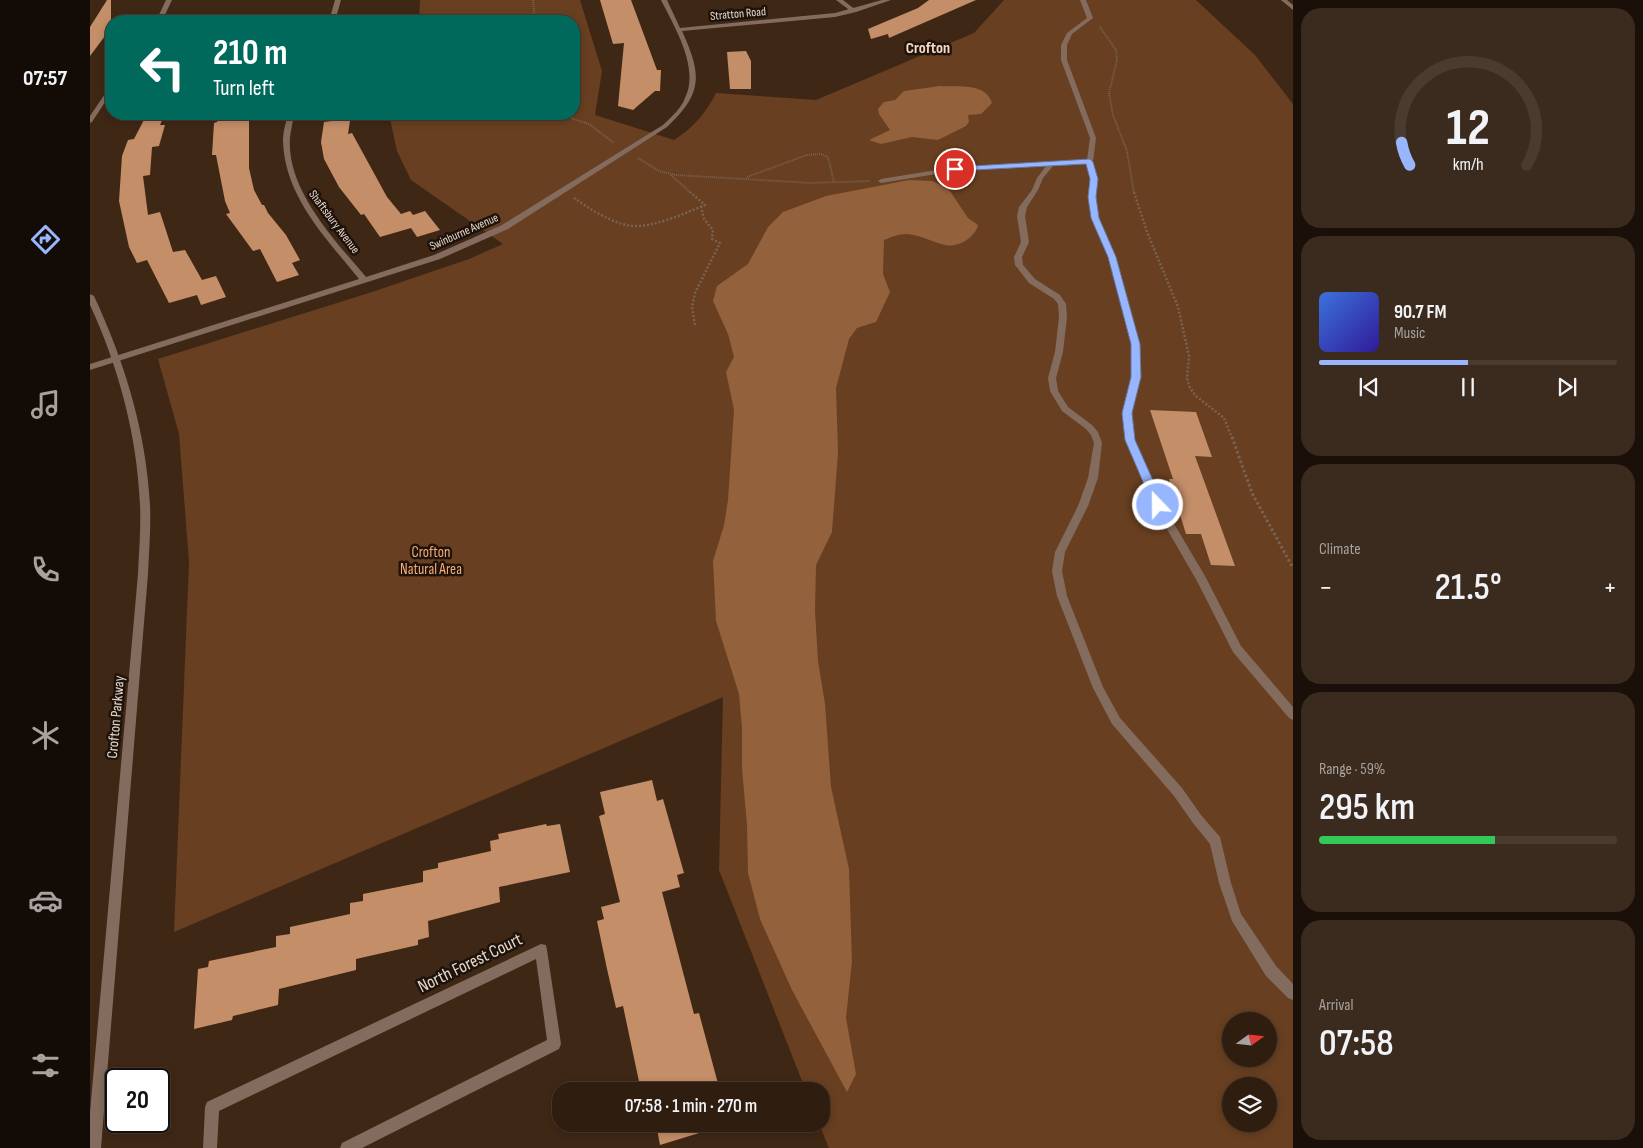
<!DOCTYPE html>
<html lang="en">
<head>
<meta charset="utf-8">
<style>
	:root { --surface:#2f1d10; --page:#3b2a1e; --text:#f1f3f6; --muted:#a7a29f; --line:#4a3b30; --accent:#97b6fd }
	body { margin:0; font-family:"Sofia Sans Condensed",sans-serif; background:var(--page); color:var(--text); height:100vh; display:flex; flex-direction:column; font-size:19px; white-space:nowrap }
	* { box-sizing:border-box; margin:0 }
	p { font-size:16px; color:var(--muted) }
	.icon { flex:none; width:28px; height:28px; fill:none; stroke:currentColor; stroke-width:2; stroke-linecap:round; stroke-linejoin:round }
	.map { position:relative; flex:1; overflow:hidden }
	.sheet { display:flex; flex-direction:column; gap:8px; padding:8px; background:#1a1009; width:350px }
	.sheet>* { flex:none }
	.guide { position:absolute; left:15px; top:15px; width:475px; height:105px; border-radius:20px; box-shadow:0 2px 8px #0003,0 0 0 1px var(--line); background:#00695c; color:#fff; overflow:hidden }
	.needle { width:32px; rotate:75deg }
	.buttons { position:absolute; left:1132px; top:1012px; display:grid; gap:10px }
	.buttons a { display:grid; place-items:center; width:55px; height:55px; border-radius:50%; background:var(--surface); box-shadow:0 2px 8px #0003,0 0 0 1px var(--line); font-size:25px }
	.speed { position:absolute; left:15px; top:1068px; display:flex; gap:10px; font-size:25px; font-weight:700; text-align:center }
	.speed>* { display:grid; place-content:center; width:65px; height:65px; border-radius:50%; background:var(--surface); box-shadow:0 2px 8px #0003,0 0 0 1px var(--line); line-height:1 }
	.speed .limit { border:2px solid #111; border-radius:8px; background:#fff; color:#111 }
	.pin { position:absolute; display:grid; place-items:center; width:42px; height:42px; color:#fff; margin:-21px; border:2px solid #fff; border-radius:50%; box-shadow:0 1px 5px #0007 }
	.me { position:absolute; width:55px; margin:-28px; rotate:338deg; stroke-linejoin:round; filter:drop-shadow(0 0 4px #0008) }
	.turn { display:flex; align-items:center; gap:18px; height:105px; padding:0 25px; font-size:22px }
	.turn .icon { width:65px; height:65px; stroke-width:2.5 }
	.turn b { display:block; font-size:35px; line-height:42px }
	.big { font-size:38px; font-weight:600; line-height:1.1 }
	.sheet .tile { flex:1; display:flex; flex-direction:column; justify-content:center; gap:8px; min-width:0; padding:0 18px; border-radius:20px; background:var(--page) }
	.sheet .dial { align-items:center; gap:0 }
	.dial svg { height:130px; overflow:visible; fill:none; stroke:var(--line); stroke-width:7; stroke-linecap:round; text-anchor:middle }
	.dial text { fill:var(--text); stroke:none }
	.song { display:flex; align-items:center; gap:15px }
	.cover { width:60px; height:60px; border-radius:8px; background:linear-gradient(135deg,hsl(220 70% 55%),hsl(250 70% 35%)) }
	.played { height:5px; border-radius:2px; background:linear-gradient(90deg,var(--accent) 50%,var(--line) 50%) }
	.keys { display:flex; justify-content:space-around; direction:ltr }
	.heat { display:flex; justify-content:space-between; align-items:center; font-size:28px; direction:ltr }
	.charge { height:8px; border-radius:4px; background:linear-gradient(90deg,#34c759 59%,var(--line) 0) }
	.trip { position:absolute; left:462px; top:1082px; width:278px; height:50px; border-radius:20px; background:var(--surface); box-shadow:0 2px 8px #0003,0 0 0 1px var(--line); font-weight:600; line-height:50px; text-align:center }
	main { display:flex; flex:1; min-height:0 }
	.menu { display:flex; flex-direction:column; width:90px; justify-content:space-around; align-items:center; background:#130c06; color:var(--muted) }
	.menu .icon { width:35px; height:35px }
	.menu .active { color:var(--accent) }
	.menu b { font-size:22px; color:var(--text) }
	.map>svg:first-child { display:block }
	.green { fill:#683f20; fill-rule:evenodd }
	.water { fill:#93613b }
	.building { fill:#c48e68 }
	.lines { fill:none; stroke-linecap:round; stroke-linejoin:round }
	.path-far2 { stroke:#796353; stroke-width:2; stroke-dasharray:1 1; stroke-linecap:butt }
	.path-far1 { stroke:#796353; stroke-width:2.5; stroke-dasharray:2 2; stroke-linecap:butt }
	.path { stroke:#796353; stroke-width:3; stroke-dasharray:2.5 2.5; stroke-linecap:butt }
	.service { fill:#836c5d; fill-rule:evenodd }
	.minor { fill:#836c5d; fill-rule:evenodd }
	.tertiary { fill:#836c5d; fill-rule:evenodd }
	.route { fill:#97b6fd; stroke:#6276a4 }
	.labels { text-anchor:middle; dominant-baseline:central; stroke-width:5; stroke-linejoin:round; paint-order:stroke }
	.far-street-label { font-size:12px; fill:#e9d8cd; stroke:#1e130b }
	.park-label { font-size:15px; fill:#f8ad76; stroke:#1e130b }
	.street-label { font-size:15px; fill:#e9d8cd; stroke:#1e130b }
	.far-district-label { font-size:16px; font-weight:bold; fill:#f9d9c2; stroke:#1e130b }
	.near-street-label { font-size:18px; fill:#e9d8cd; stroke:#1e130b }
</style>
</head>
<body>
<main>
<nav class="menu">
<b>07:57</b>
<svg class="icon active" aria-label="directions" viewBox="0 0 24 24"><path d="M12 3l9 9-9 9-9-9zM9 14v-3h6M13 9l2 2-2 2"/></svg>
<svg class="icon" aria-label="music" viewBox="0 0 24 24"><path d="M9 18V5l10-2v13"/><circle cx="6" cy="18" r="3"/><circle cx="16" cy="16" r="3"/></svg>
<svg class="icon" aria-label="phone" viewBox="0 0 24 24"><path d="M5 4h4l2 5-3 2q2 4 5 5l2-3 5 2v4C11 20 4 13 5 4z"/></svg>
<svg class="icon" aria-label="climate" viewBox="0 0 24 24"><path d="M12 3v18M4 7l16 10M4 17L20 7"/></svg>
<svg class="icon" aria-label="car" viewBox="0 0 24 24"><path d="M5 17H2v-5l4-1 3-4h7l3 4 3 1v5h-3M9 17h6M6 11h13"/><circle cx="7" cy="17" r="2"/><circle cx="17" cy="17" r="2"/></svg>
<svg class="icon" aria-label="filters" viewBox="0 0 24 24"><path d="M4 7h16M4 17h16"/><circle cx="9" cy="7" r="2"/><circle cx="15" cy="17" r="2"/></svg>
</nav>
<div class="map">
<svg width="1203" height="1148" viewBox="0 0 1203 1148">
	<rect width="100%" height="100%" fill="#3f2715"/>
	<path class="green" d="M330,0H490L512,71L505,115L584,140C603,128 616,113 626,93L726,100L884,33L914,0H1106L1165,55L1203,104V1148H739L729,1124H731V1091H716L629,870L633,697L84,932L99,562L89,434L68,359L282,292L379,259L413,244L321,180L307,151L299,114H484V21H329ZM1141,1021H1179V1059H1141ZM1141,1086H1179V1124H1141Z"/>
	<g class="water">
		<path d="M850,86C867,87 896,82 902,103L891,114L878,115L879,122L876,126L848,140L822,137L791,144L779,140L800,130L789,114L788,109L794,102L805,100L814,91Z"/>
		<path d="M819,180L842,181L858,188L878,218L888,225C885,238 868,248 855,245C842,242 831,235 817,234C809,234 801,237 794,240L793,274L800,292L786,322L767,328L759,339L746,388L748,453L742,532L726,565L725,611L728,661L735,704L741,787L759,869L762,961L756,1018L766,1074L757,1092L702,990L670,919L658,873L657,825L652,769V728L649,694L626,621L623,561L634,525L638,500L644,410L636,372L644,357L638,334L623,301L627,286L658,264L678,227L693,212L736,196Z"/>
	</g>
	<g class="building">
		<polygon points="17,0 21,0 21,28 0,56 0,27"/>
		<polygon points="510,0 541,0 567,70 571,70 570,91 565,91 543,110 528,106 534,43 523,44"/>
		<polygon points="839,0 886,0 799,38 798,34 781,39 778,29 828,8"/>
		<polygon points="656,51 661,61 661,89 640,89 637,52"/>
		<polygon points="57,114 75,114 70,125 75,125 69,146 62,147 60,175 53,176 58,215 70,212 83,252 95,250 112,280 126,276 136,297 111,305 107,295 79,303 57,260 47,263 39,247 29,201 32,156 38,140 44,139"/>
		<polygon points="131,114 159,114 159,168 164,190 172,205 174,205 178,213 196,235 210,260 202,263 209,275 187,282 170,249 163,251 136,214 140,213 135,201 126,155 122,155 124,123 127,122"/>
		<polygon points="243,114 261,114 258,134 262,133 297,197 311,214 320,211 323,215 335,211 350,230 327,237 321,228 290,237 274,214 271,215 249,187 234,159 231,142 234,122 242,121"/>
		<polygon points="1060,410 1106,412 1122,457 1105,456 1145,566 1121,565 1111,534 1096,534 1079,479 1083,479"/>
		<polygon points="562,780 567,801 573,799 594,873 587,875 590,887 572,892 604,1014 609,1013 630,1091 551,1091 533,1006 526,1008 517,969 507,921 514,919 511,907 530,902 509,816 515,814 510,792"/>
		<polygon points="456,824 457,826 470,824 480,872 409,887 410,902 338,921 339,937 328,940 328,945 266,959 266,970 189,989 188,1005 143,1016 142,1020 104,1029 108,969 118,967 119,961 186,947 186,936 200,934 200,927 260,914 260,903 273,901 273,894 333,882 333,871 348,868 348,863 401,851 400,841 409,839 408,834"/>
		<polygon points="558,1124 631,1124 632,1126 570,1145 567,1129 560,1131"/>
	</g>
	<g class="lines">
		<g class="path-far2">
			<polyline points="443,0 445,21"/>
			<polyline points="1010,27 1026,50 1027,60 1019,93 1023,115 1037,151 1044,193"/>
			<polyline points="484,80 487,85 484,97"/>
			<polyline points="479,114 483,119 499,124 524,143"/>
			<polyline points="548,158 569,171 586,175 721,183 780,181"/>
			<polyline points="581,175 601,193"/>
			<polyline points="657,177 717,155 731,154 738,157 744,182"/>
		</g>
		<g class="path-far1">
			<polyline points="1044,192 1057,232 1088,307 1099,356 1097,379 1100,388 1106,396 1134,418 1142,438"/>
			<path d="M484,198C500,209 524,225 544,226C564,227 596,213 615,205L600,192"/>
			<polyline points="605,325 602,307 605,293 630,243 622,239 623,230 614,219 611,206"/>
		</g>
		<polyline class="path" points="1142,437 1162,493 1203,568"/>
		<g class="service">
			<polygon points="746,0 753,0 767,11 762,12"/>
			<polygon points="990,0 996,0 1003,18 982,34 977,45 977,60 1006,138 1003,162 1007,179 1006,197 1009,217 1026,257 1049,344 1050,377 1041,413 1044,441 1073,505 1115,576 1151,646 1203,707 1203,720 1199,718 1143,652 1107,581 1063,505 1036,441 1033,413 1042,377 1041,344 1018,257 1001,217 998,197 1001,179 997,164 963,166 953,178 948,190 937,207 935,216 939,242 932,257 933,265 945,279 970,295 976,304 977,317 973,352 966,378 968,391 978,407 1002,425 1008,432 1012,443 1008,478 998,506 975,552 972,571 977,596 1013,687 1030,718 1092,788 1111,815 1130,837 1141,883 1151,914 1186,966 1203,984 1203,1000 1198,998 1176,976 1142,921 1129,883 1120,844 1103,823 1084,796 1022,724 1003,688 967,596 962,571 965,552 988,506 998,478 1004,443 1001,435 996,429 972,411 960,391 958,378 965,352 969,317 968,304 964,299 939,283 925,265 924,257 931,242 927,216 929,207 942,190 947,178 956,166 865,171 791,183 788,181 791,179 865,167 997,160 1000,138 971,60 971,45 977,33 997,18"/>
		</g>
		<g class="minor">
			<polygon points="245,0 251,0 245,21 239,21"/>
			<path d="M571,0H577L590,28L745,13L792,0H801L766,12L745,17L592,31C612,75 613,93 577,127L418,229L350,259L0,370V364L269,279C236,238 194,196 193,140C193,132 196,122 198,114H204C203,122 201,129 200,137C196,190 245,240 276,277L344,255L412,225L573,125C581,117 591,109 595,98C610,68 584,26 571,0Z"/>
			<polygon points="1191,0 1197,0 1203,5 1203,10"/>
			<polygon points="451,944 456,945 457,950 471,1044 469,1049 272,1148 250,1148 252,1143 457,1040 446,959 129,1111 127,1148 113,1148 115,1107 117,1102"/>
		</g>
		<g class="tertiary">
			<polygon points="76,0 82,0 72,21 66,21"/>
			<polygon points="21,87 21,93 2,122 0,123 0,116 19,88"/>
			<path d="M0,294L4,296C35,363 56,431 60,505C61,528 59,551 58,574L11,1148H0V1112L48,574C49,551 51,528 50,505C47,435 29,368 0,305Z"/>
		</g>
	</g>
	<polygon class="route" points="1000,159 1003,162 1008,179 1006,197 1009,218 1026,257 1050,344 1051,377 1042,413 1045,440 1074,505 1068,509 1063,505 1035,440 1032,413 1041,377 1041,344 1018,257 1001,218 998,197 1000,179 996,164 865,171 861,169 865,167"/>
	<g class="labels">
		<g class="far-street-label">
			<text transform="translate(648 14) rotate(-5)">Stratton Road</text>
			<text transform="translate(244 222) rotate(53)">Shaftsbury Avenue</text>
			<text transform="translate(374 232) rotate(-24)">Swinburne Avenue</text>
		</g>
		<g class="park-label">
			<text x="341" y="552">Crofton<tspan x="341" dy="17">Natural Area</tspan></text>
		</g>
		<g class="street-label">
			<text transform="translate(26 717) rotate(-85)">Crofton Parkway</text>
		</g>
		<g class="far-district-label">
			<text x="838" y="48">Crofton</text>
		</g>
		<g class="near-street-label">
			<text transform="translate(380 963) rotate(-26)">North Forest Court</text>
		</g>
	</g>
</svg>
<div class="buttons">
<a><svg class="needle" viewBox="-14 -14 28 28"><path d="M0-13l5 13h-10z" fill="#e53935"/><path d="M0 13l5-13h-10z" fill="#a7a29f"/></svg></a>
<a><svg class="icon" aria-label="layers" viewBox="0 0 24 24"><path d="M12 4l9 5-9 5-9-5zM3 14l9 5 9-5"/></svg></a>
</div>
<div class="speed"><div class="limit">20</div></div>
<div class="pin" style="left:865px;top:169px;background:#d93025"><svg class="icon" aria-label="arrive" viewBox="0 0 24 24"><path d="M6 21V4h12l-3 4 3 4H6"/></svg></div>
<svg class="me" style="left:1068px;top:505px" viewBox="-20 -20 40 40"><circle r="17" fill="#97b6fd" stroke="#fff" stroke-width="3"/><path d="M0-11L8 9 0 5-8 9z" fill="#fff"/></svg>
<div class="trip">07:58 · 1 min · 270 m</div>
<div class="guide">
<div class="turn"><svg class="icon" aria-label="left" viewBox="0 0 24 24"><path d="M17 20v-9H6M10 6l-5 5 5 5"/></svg><div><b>210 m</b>Turn left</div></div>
</div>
</div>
<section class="sheet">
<div class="tile dial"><svg viewBox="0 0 100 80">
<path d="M14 69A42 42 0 1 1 86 69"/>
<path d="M14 69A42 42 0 0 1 9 55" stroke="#97b6fd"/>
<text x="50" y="56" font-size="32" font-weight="700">12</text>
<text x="50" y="72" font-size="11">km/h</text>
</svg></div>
<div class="tile">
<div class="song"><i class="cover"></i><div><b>90.7 FM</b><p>Music</p></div></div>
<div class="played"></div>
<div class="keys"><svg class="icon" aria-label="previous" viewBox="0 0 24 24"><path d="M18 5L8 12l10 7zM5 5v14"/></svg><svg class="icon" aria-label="pause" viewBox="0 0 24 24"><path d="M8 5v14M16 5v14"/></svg><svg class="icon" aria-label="next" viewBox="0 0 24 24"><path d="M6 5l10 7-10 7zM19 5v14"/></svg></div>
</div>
<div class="tile"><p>Climate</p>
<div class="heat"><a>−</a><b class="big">21.5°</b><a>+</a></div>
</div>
<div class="tile"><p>Range · 59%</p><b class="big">295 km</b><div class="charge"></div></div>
<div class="tile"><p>Arrival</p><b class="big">07:58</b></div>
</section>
</main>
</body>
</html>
